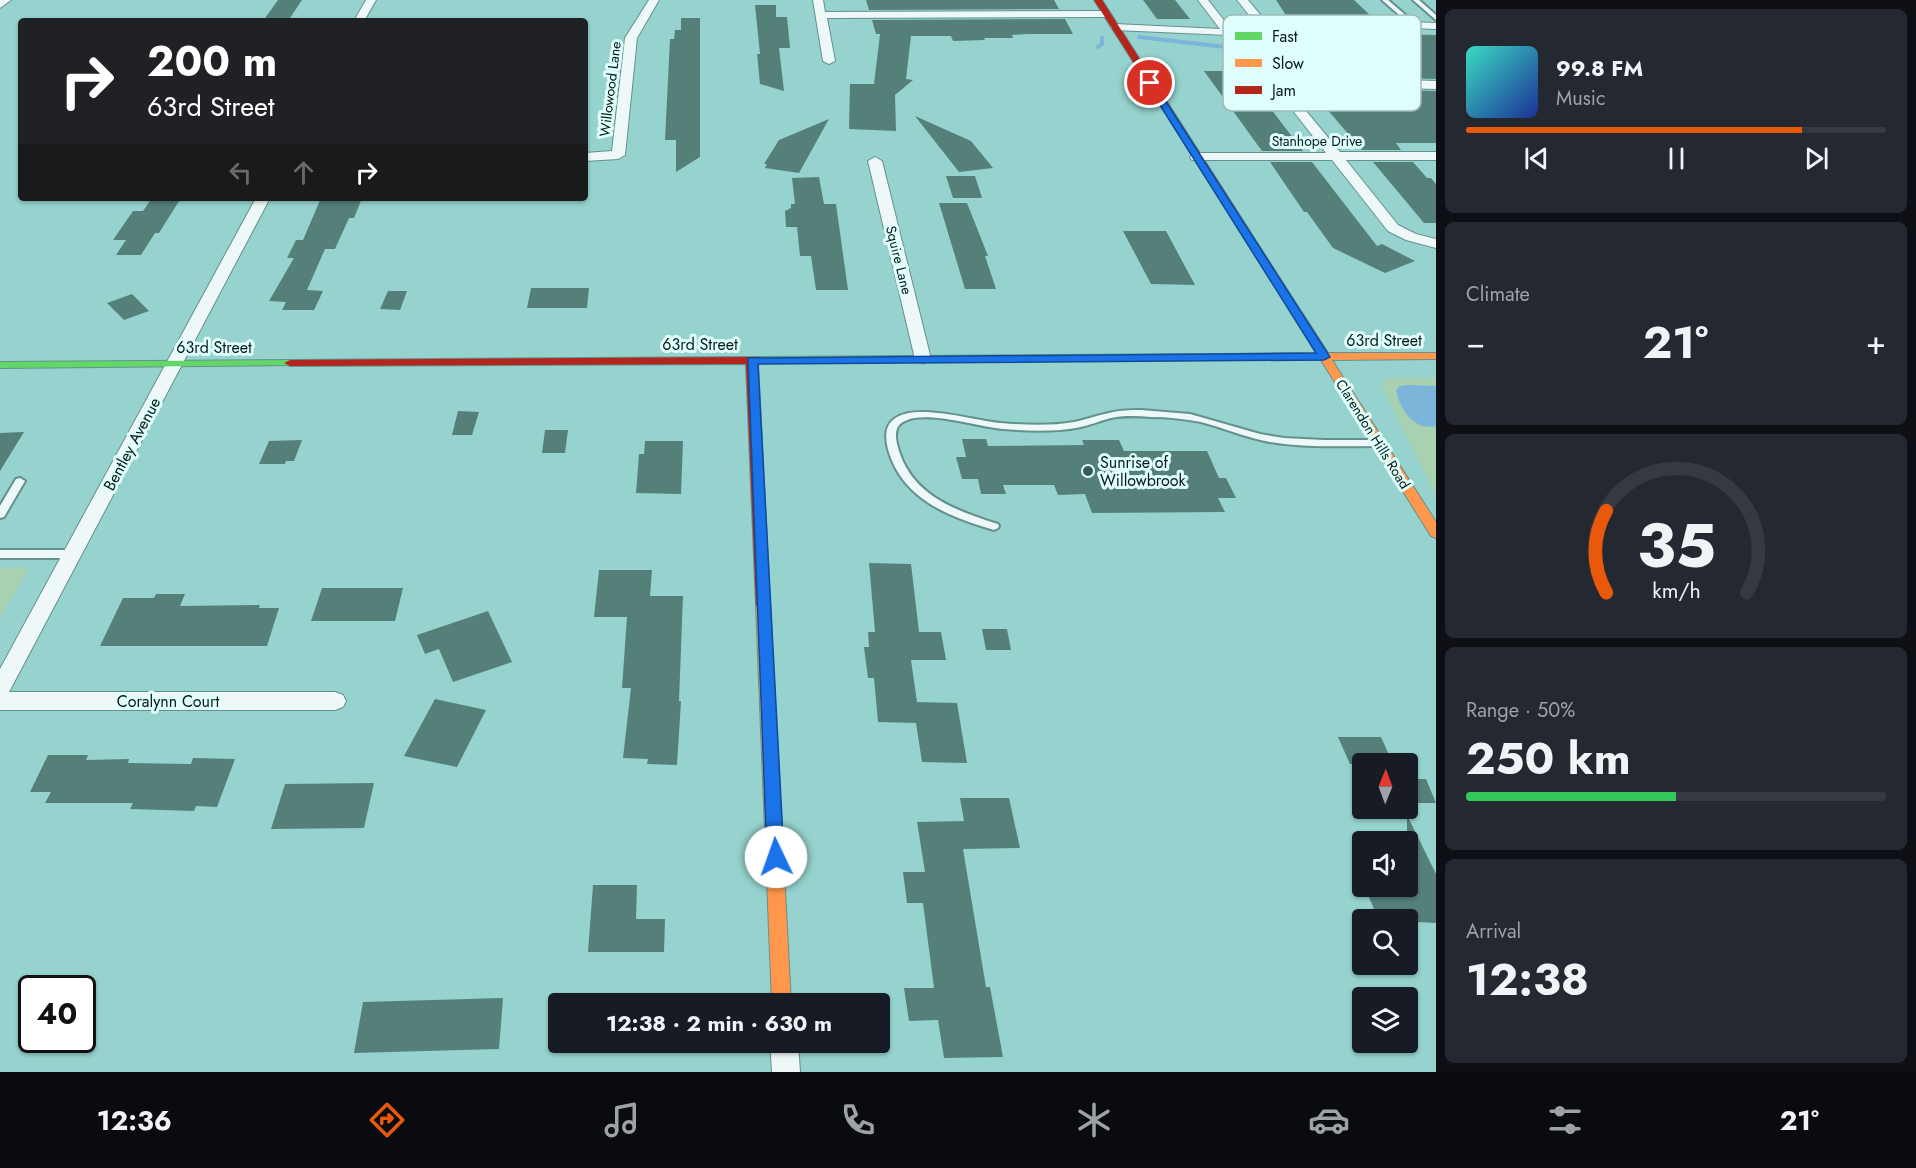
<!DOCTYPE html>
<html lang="en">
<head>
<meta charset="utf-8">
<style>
	:root { --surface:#171b24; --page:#242831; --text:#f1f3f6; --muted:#9ea1a6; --line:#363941; --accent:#ea580c }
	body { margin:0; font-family:Jost,sans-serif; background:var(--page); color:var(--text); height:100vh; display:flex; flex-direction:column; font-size:22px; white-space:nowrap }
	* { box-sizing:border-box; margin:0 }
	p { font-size:20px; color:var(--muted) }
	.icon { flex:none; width:33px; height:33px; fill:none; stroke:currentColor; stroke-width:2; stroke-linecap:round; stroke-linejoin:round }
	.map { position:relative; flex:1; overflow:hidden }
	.side { display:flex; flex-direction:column; gap:9px; padding:9px; background:#0d0f14; width:480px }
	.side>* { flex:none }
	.hud { position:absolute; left:18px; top:18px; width:570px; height:183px; border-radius:6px; box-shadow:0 2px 4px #0004; background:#202124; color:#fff; overflow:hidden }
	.needle { width:39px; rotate:1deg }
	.controls { position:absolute; left:1352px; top:753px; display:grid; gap:12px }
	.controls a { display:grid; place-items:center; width:66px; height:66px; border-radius:6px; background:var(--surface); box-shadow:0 2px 4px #0004; font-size:30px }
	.speed { position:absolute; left:18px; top:975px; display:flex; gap:12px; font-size:30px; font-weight:700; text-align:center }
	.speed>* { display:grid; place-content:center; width:78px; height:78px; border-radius:50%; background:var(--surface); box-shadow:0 2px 4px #0004; line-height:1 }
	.speed .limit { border:3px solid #111; border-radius:9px; background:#fff; color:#111 }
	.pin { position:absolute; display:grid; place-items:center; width:51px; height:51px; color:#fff; margin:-26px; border:3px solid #fff; border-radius:50%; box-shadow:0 2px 6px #0007 }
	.me { position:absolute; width:66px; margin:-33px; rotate:357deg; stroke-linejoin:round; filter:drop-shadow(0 0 4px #0008) }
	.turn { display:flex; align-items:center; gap:21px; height:126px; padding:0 30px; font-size:27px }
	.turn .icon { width:78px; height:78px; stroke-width:2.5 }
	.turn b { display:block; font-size:42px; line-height:51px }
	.lanes { display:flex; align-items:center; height:57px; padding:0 30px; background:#0003; justify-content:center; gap:30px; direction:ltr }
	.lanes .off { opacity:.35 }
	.big { font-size:45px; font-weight:700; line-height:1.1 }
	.side .widget { flex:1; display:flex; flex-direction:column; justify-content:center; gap:9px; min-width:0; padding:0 21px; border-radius:9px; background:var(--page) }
	.side .dial { align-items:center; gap:0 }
	.dial svg { height:156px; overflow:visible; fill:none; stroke:var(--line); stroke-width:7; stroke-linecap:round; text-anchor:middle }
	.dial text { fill:var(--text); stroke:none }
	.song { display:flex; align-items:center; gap:18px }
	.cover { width:72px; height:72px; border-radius:9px; background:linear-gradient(135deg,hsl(170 70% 55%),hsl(230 70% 35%)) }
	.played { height:6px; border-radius:3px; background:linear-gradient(90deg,var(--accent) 80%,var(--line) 80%) }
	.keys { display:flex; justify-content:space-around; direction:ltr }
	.heat { display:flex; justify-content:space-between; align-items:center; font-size:33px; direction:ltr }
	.charge { height:9px; border-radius:4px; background:linear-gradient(90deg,#34c759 50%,var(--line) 0) }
	.trip { position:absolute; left:548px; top:993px; width:342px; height:60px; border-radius:6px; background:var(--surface); box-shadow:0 2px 4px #0004; font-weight:700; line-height:60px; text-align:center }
	.tab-bar { display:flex; height:96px; justify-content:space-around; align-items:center; background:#090b0e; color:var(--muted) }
	.tab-bar .icon { width:42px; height:42px }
	.tab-bar .on { color:var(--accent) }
	.tab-bar b { font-size:27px; color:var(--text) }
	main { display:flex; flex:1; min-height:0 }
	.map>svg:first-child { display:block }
	.green { fill:#a7d1b0 }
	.water { fill:#7bb5d9 }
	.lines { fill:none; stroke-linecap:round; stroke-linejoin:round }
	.stream { stroke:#7bb5d9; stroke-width:4 }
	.building { fill:#55807a }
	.lane-casing { stroke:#63918e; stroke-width:4 }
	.street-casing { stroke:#63918e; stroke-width:2 }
	.fast-casing { stroke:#63918e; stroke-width:2 }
	.slow-casing { stroke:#63918e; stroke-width:2 }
	.jam-casing { stroke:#63918e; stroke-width:2 }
	.lane { fill:#eff8f8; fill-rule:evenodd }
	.street { fill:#eff8f8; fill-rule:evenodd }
	.fast { fill:#63d668; fill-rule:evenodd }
	.slow { fill:#ff974d; fill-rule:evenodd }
	.jam { fill:#b3261e; fill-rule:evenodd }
	.route { fill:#1a73e8; stroke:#114b97; stroke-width:1.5 }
	.poi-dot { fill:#365b58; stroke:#e0fefb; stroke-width:2 }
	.labels { text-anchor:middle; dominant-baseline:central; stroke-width:6; stroke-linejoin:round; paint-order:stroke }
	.far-street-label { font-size:14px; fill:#031b19; stroke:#e0fefb }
	.street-label { font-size:16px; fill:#031b19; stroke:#e0fefb }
	.poi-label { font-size:16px; fill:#031b19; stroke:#e0fefb; text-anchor:start }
	.key { fill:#e0fefb; stroke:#9ebab7; stroke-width:1.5 }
	.key-label { font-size:16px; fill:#031b19 }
</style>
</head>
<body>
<main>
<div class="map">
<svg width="1436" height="1072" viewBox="0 0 1436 1072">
	<rect width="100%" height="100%" fill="#96d3ce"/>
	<g class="green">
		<polygon points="1389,378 1436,378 1436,496 1383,389 1382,382"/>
		<polygon points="0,568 29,568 0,619"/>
	</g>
	<path class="water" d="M1410,385L1436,386V426C1414,431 1400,410 1396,390L1400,386Z"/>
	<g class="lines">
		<g class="stream">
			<polyline points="1139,37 1243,49 1319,52"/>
			<polyline points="1098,47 1102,44 1102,38"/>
		</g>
	</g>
	<g class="building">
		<polygon points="278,0 302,0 288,21 263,21"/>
		<polygon points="866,0 1054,0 1059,9 869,10"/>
		<polygon points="1143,0 1175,0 1190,19 1157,19"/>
		<polygon points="1276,0 1354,0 1373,18 1328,17 1289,20"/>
		<polygon points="755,5 776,5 776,17 787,17 790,48 779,48 784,91 760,84 757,54 760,54"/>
		<polygon points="681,18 700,18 700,157 676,172 676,140 665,140 670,39 674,39 675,30 681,30"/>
		<polygon points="1065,19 1073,34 1027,34 1012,35 1013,38 984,38 985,40 953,41 951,36 911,36 906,79 913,80 895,95 896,131 849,129 850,84 874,84 880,34 876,34 872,20"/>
		<polygon points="1328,27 1385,29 1389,34 1436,35 1436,79 1308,75 1298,77 1282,57 1314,58 1296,30"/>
		<polygon points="1204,71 1242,71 1303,151 1262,151"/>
		<polygon points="1308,87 1436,91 1436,143 1396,143 1401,150 1362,150"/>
		<polygon points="915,116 971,141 993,168 959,172"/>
		<polygon points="829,119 799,173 765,168 767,164 764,164 779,140"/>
		<polygon points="1270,162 1312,162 1377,246 1382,244 1415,261 1385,273 1333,248 1307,212 1304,212"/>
		<polygon points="1373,162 1413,162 1427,178 1431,178 1436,184 1436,223 1424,223"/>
		<polygon points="946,176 975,176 982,198 953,198"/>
		<polygon points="819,177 824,204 836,204 848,290 816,290 811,256 800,256 797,227 786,227 785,211 791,208 791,204 795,204 792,178"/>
		<polygon points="152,198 181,198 159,233 155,233 141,255 116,255 126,240 113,240 133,211 143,211"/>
		<polygon points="321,198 362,198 354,218 349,218 335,249 325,249 307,290 323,291 314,310 282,310 286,302 269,301 294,258 287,258 296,240 303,240"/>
		<polygon points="939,203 967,203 988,256 985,256 996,289 965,289"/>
		<polygon points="1123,231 1166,231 1195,285 1151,284"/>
		<polygon points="531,288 589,288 587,308 527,308"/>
		<polygon points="388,291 407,291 400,310 380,309"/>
		<polygon points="132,294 149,311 124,320 107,303"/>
		<polygon points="458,411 479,412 472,435 452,435"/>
		<polygon points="545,430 568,430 565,453 542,453"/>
		<polygon points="24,432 0,471 0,433"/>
		<polygon points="962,439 986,439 988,446 1084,445 1082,440 1119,440 1124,451 1207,451 1219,478 1226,478 1236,498 1218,498 1225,512 1092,513 1085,494 1058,495 1054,485 1003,485 1006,494 981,494 978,479 962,479 956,457 966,457"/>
		<polygon points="302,440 294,461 286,461 285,464 259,464 269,441"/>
		<polygon points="645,441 683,441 681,494 636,493 639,454 644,454"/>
		<polygon points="869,563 911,564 919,632 941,632 946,660 911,660 917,702 957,703 967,763 922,762 916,723 878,722 874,678 868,678 864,647 869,647 868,632 875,632"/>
		<polygon points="599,570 652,570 650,596 683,596 679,701 681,701 677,765 647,764 648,759 623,758 631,688 622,688 627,617 594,617"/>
		<polygon points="322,588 403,588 395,621 311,621"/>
		<polygon points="156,594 185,594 180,606 260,605 259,608 279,608 267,646 100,646 123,598 154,598"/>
		<polygon points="488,611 512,662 453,682 439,649 425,654 417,635"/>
		<polygon points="982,629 1007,629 1011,650 986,650"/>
		<polygon points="435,699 486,710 457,767 404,756"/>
		<polygon points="1338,737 1381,737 1393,764 1350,764"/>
		<polygon points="48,755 88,755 86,760 129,759 128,763 191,764 193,758 235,759 217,807 196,806 194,811 130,809 133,803 45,803 51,792 30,792"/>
		<polygon points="1407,779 1426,779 1436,803 1407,803"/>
		<polygon points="374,783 364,828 271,829 285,784"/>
		<polygon points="960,798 1009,798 1020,848 963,849 986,987 990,987 1003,1057 944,1058 938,1020 909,1021 904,988 934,988 923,903 907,903 903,872 925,872 917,822 964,821"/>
		<polygon points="1407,815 1436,874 1436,923 1379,920 1364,886 1407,886"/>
		<polygon points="593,885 637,885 636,919 665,919 664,952 588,952"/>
		<polygon points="503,998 499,1049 354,1053 363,1002"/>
	</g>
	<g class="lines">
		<defs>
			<g id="lane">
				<polygon points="1382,0 1388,0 1416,24 1416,26 1412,26"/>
				<polygon points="1413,0 1419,0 1436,15 1436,20"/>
				<path d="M1141,410L1190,414L1260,434L1284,438L1324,440H1379L1384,443L1379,446C1343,446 1306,448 1270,442C1247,438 1224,428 1201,422C1185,419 1168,417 1151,417C1138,416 1124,415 1111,418C1099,421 1088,426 1076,428C1052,432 1027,431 1003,429C978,427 927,410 905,421C895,425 895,435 897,444C909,494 953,510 998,524L999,526L998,528L994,530C957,519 916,505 896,469C889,456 879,430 894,419C916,402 975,421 1001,423C1025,425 1051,426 1074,422C1086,420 1097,415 1109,413C1120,410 1130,410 1141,410Z"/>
				<polygon points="20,478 25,481 4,517 0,518 0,506 16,479"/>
				<polygon points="0,550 73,550 78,554 73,558 0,558"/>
			</g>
			<g id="street">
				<polygon points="0,0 11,0 0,8"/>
				<polygon points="366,0 376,0 364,21 354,21"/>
				<polygon points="649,0 659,0 637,38 625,155 618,159 585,161 585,153 612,151 625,38"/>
				<polygon points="813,0 823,0 825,12 1106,11 1111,14 1106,17 827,18 835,61 829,64 823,61"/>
				<polygon points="1198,0 1208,0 1230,28 1257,25 1237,0 1248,0 1268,24 1328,19 1436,23 1436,29 1328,25 1228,35 1115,30 1110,27 1115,24 1220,29"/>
				<path d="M1308,77L1436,81V89L1308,85L1293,91L1292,94L1340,152H1436V160H1346L1398,225L1416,234L1436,239V248L1406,240L1388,231L1332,160H1192L1190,157L1192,154L1197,153H1326L1280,94C1283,81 1297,79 1308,77Z"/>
				<polygon points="875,157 882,161 931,359 923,364 915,359 868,161"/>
				<polygon points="256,198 270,198 9,692 335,692 343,695 346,701 343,707 335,710 0,710 0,669"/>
				<polygon points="770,1042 798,1042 800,1072 772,1072"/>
			</g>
			<g id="fast">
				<polygon points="1222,354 1228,357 1226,359 761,363 755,360 761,357"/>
				<polygon points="290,360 296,363 294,365 0,368 0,362"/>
			</g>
			<g id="slow">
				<polygon points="1299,313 1303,314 1328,353 1436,353 1436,359 1332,360 1436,522 1436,538 1431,536 1321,360 1222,360 1216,357 1222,354 1317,353 1294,316"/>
				<polygon points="763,600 768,601 770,605 791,1004 772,1004 756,605 758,601"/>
			</g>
			<g id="jam">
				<polygon points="1094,0 1102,0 1304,316 1303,318 1295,318 1294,316"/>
				<polygon points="752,357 761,357 767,360 758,363 770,605 768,609 758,609 756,605 746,364 290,366 284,363 290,360"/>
			</g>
		</defs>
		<use href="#lane" class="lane-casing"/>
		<use href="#street" class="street-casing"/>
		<use href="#fast" class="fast-casing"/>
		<use href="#slow" class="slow-casing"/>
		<use href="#jam" class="jam-casing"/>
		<use href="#lane" class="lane"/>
		<use href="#street" class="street"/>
		<use href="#fast" class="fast"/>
		<use href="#slow" class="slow"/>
		<use href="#jam" class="jam"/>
	</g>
	<polygon class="route" points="1150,80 1154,83 1330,357 1324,360 758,364 784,857 782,862 776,865 769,862 767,857 748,358 1316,353 1146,83"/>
	<circle class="poi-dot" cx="1088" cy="471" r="6"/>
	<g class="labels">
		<g class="far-street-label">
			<text transform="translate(610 89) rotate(-83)">Willowood Lane</text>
			<text x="1317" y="141">Stanhope Drive</text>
			<text transform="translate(899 260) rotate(76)">Squire Lane</text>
			<text transform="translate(1373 434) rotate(58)">Clarendon Hills Road</text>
		</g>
		<g class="street-label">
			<text x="1384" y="340">63rd Street</text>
			<text x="700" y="344">63rd Street</text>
			<text x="214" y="347">63rd Street</text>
			<text transform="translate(132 444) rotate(-62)">Bentley Avenue</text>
			<text x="168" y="701">Coralynn Court</text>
		</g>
		<g class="poi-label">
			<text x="1100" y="462">Sunrise of<tspan x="1100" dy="18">Willowbrook</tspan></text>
		</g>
	</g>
	<rect x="1223" y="15" width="198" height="96" rx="9" class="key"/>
	<rect x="1235" y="32" width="27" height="8" fill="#63d668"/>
	<rect x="1235" y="59" width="27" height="8" fill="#ff974d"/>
	<rect x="1235" y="86" width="27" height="8" fill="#b3261e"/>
	<g class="key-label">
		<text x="1272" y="42">Fast</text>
		<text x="1272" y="69">Slow</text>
		<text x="1272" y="96">Jam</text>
	</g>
</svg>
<div class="controls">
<a><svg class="needle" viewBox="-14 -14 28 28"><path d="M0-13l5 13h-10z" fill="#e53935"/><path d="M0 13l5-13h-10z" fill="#9ea1a6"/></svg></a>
<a><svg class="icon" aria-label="sound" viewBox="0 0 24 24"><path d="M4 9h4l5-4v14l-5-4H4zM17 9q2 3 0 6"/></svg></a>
<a><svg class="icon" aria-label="search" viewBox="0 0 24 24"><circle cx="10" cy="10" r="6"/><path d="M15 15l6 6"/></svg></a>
<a><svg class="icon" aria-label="layers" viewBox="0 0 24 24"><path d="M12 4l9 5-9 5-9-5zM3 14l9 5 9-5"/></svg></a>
</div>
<div class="speed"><div class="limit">40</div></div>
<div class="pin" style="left:1150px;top:83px;background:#d93025"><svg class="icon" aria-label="arrive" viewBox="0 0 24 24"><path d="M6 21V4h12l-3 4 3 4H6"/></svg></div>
<svg class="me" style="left:776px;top:857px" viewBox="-20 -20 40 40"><circle r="19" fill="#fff"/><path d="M0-13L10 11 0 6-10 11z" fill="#1a73e8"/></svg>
<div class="trip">12:38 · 2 min · 630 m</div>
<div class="hud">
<div class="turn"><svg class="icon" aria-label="right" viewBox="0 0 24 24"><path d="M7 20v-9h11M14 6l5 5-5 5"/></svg><div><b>200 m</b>63rd Street</div></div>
<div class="lanes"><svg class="icon off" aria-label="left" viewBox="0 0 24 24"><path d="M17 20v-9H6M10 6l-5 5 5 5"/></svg><svg class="icon off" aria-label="ahead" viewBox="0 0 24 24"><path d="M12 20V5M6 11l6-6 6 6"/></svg><svg class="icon" aria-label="right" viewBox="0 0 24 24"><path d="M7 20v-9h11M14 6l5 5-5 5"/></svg></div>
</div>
</div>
<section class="side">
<div class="widget">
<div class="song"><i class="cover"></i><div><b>99.8 FM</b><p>Music</p></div></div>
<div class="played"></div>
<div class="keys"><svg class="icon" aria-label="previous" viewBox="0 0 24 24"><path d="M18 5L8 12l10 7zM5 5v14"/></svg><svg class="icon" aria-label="pause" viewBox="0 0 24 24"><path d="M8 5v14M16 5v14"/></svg><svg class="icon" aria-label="next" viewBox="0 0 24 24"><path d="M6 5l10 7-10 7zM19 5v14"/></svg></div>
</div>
<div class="widget"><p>Climate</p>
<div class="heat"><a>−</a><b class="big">21°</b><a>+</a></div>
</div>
<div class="widget dial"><svg viewBox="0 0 100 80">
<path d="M14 69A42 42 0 1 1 86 69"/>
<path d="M14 69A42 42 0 0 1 14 27" stroke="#ea580c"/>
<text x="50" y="56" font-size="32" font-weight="700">35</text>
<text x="50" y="72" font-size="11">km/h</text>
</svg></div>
<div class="widget"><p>Range · 50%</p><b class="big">250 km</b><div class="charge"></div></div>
<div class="widget"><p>Arrival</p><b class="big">12:38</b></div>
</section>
</main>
<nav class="tab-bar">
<b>12:36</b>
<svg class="icon on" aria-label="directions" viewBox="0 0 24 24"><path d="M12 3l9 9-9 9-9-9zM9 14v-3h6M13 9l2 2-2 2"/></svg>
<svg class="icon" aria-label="music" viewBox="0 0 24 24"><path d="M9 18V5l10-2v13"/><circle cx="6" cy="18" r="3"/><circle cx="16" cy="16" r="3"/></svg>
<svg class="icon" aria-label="phone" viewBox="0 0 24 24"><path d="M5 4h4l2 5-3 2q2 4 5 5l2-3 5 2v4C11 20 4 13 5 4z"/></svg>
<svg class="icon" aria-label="climate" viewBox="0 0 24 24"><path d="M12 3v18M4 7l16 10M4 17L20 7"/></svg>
<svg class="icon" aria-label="car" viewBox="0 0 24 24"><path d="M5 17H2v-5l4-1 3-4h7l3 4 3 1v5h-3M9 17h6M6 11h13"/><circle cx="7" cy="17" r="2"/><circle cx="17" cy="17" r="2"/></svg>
<svg class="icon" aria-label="filters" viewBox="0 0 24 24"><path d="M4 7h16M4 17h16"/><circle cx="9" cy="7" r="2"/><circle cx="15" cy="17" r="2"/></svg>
<b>21°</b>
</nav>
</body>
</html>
